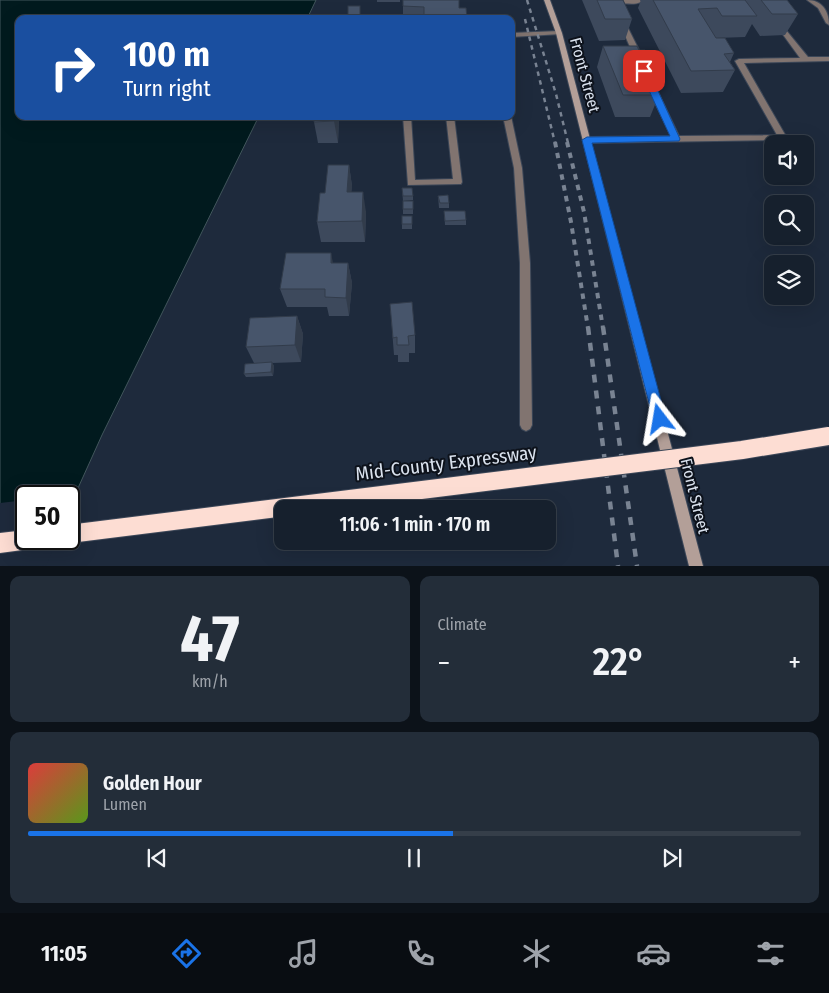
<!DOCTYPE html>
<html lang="en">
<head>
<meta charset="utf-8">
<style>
	:root { --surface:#16202d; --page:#232d39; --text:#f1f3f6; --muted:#9ea3aa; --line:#353e49; --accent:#1a73e8 }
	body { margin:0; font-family:"Fira Sans Condensed",sans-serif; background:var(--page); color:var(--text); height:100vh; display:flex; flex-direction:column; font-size:19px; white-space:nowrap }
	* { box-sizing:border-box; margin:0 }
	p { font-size:16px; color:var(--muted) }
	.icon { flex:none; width:28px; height:28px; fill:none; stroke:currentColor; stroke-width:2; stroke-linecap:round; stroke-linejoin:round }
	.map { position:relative; height:566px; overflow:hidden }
	.sheet { display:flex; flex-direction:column; gap:10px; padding:10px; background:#0c1219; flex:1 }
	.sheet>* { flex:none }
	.top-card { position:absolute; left:15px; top:15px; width:500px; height:105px; border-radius:10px; box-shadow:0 5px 20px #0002,0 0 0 1px var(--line); background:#1a4fa0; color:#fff; overflow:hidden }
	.tools { position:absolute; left:764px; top:135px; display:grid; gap:10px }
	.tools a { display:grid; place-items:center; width:50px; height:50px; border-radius:10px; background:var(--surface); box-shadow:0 5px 20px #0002,0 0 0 1px var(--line); font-size:25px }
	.speed { position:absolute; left:15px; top:485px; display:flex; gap:10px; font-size:25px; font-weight:700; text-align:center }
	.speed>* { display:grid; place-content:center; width:65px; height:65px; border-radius:50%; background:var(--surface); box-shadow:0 5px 20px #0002,0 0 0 1px var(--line); line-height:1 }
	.speed .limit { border:2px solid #111; border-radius:8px; background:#fff; color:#111 }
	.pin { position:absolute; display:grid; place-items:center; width:42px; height:42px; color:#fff; margin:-21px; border-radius:10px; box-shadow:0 2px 8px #0006 }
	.me { position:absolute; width:55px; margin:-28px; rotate:346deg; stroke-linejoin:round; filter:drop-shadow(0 0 4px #0008) }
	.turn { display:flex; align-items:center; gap:18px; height:105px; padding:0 25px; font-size:22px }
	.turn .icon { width:65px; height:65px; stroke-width:2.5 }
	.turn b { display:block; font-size:35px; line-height:42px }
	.big { font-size:38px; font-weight:600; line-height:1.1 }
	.sheet .card { flex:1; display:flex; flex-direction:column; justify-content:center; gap:8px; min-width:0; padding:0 18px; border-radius:10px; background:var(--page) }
	.sheet .dial { align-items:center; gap:0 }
	.dial b { font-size:65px; line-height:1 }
	.song { display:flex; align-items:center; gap:15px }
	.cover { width:60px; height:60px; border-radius:8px; background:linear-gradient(135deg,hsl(0 70% 55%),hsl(90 70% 35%)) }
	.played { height:5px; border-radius:2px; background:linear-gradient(90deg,var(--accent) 55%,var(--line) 55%) }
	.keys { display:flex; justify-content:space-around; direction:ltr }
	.heat { display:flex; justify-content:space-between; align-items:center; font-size:28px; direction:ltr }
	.sheet .tiles { flex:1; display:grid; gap:10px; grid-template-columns:1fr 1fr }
	.card:last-child { grid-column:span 2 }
	.trip { position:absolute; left:274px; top:500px; width:282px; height:50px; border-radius:10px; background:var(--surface); box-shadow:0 5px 20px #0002,0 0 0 1px var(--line); font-weight:600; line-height:50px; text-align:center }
	.menu { display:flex; height:80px; justify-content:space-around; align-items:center; background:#090d12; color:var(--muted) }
	.menu .icon { width:35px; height:35px }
	.menu .active { color:var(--accent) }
	.menu b { font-size:22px; color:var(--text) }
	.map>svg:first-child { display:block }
	.water { fill:#011a1e; stroke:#42565c }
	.pier { fill:#1e2a3c }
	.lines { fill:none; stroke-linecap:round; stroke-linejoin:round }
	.service-casing { stroke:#3c4758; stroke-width:2 }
	.secondary-casing { stroke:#3c4758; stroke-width:2 }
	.motorway-casing { stroke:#3c4758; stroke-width:2 }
	.service { fill:#817470; fill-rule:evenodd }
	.secondary { fill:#b39f98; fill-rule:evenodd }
	.motorway { fill:#fdddd3; fill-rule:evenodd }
	.rail-far2 { stroke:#798392; stroke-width:2.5; stroke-dasharray:4.5 4.5; stroke-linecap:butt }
	.rail-far1 { stroke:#798392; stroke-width:4; stroke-dasharray:5.5 5.5; stroke-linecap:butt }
	.rail { stroke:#798392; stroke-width:4.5; stroke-dasharray:8 8; stroke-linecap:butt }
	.motorway-bridge-casing { stroke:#3c4758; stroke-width:20; stroke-linecap:butt }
	.motorway-bridge { stroke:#fdddd3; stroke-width:18 }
	.wall { fill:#3d495c }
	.shaded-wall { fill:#323c4b }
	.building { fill:#47556b; stroke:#323c4b }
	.route { fill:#1a73e8; stroke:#114b97 }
	.labels { text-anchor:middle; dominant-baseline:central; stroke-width:4; stroke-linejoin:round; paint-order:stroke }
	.street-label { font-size:16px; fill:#dae2ee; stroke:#0d121b }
	.near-street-label { font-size:19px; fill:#dae2ee; stroke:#0d121b }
</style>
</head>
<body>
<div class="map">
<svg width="829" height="566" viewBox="0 0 829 566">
	<rect width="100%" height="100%" fill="#1e2a3c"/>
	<polygon class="water" points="0,0 316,0 307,19 19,19 19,116 259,116 102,435 69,508 69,496 26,496 26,539 0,565"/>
	<polygon class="pier" points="26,500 26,539 57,540 46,566 0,565 0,503"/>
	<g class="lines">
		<defs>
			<g id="service">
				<path d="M640,0L641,2C633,6 622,1 614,6L610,2L613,0Z"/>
				<path d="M807,0C822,0 829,11 829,25L826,23L818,8Z"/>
				<polygon points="622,20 625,22 642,56 640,57 634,56 619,22"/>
				<polygon points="779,23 781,24 808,57 829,57 829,61 744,63 787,138 786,140 587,143 583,140 587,137 671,136 648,88 652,86 656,88 679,136 777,135 735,61 739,59 800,58 776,25"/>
				<polygon points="559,31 561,32 561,34 511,37 511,33"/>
				<polygon points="403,116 411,116 415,180 453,179 446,116 454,116 462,182 461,184 408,185"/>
				<polygon points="503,116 511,116 522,168 530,263 532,425 530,429 526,431 522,429 520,425 520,263 514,168"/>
			</g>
			<polygon id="secondary" points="544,0 550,0 562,33 703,566 689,566 556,33"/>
			<polygon id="motorway" points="26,530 26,539 40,539 37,546 30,549 0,553 0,533"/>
		</defs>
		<use href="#service" class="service-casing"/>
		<use href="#secondary" class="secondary-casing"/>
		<use href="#motorway" class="motorway-casing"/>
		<use href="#service" class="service"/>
		<use href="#secondary" class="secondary"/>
		<use href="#motorway" class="motorway"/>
		<g class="rail-far2">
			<polyline points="527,0 556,94 568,143"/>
			<polyline points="525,19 555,143"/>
		</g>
		<g class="rail-far1">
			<polyline points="555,142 571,222 588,328"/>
			<polyline points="567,142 584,212 603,328"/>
		</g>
		<g class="rail">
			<polyline points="588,327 618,566"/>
			<polyline points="603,327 637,566"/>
		</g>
		<defs>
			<polyline id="motorway-bridge" points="69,534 742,450 829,436"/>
		</defs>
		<use href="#motorway-bridge" class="motorway-bridge-casing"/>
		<use href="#motorway-bridge" class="motorway-bridge"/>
	</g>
	<g class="wall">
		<rect x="377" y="0" width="23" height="2"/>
		<polygon points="403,0 459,8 467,19 403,19"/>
		<polygon points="582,0 623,0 632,19 625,40 599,41"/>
		<polygon points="641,0 787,0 798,14 785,35 760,36 752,24 745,37 716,38 734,53 730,62 735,70 723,92 681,93 638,8"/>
		<polygon points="603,46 639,50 650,60 646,68 649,75 660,84 657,91 659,95 650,117 615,117 597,67"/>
		<polygon points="315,116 339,116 338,143 318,143 314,122"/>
		<polygon points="349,165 352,186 351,192 366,212 365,242 321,242 317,222 325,193"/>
		<polygon points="402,188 413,196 413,200 403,201"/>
		<polygon points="438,196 449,203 449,208 439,208"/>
		<rect x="403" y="201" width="10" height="13"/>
		<polygon points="444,211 466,220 466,225 445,225"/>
		<rect x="402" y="216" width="10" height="13"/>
		<polygon points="333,263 348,263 352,283 349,316 329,316 327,307 287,307 280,289"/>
		<polygon points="390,304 415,335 415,353 409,353 409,362 398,362 398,355 394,355"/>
		<polygon points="297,316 303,334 301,362 272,363 274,366 273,376 246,377 244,374 254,363 246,347"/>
	</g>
	<g class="shaded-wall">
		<polygon points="335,116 339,116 338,143 334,121"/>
		<polygon points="349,165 352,186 350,213 347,192"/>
		<polygon points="363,192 366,212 365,242 362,221"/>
		<polygon points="331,253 335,273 331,263"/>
		<polygon points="348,263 352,283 349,316 346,298"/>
		<polygon points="297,316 303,334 301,362 295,345"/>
		<polygon points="272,362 274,366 273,376 271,372"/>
	</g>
	<g class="building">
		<polygon points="403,0 459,0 459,8 466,8 467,19 424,19 424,7 403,6"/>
		<polygon points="597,0 623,0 632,19 605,19"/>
		<polygon points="653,0 745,0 757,16 722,16 717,8 698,9 716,38 725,38 734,53 724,54 735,70 691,71"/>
		<polygon points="761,0 787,0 798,14 772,14"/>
		<rect x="348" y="6" width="12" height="13"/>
		<polygon points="603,46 637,46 639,50 645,50 650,60 643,60 649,75 655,75 660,84 655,84 659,95 623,95"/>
		<polygon points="315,116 335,116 334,121 314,122"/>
		<polygon points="328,165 349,165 347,192 363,192 362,221 317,222 320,193 325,193"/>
		<polygon points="402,188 412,188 413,196 403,196"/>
		<polygon points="448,195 449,203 440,203 438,196"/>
		<rect x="403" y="201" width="10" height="8"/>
		<polygon points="444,211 465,211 466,220 445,221"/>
		<rect x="402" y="216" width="10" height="8"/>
		<polygon points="286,253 331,253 331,263 348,263 346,298 325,297 325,289 280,289"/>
		<polygon points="412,302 415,335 408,336 409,345 397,345 397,337 393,338 390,304"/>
		<polygon points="297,316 295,345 246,347 250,318"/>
		<polygon points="272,362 271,372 244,374 245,364"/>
	</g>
	<polygon class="route" points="642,69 649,71 680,139 679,141 592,143 666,419 664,424 660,426 655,424 653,419 582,140 587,137 670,136 640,71"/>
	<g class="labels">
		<g class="street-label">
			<text transform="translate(585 75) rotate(75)">Front Street</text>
			<text transform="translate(695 496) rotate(76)">Front Street</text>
		</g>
		<g class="near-street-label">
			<text transform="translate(446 463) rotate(-7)">Mid-County Expressway</text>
		</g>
	</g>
</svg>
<div class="tools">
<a><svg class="icon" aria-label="sound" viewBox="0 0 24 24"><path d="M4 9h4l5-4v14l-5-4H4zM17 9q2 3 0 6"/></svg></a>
<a><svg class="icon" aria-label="search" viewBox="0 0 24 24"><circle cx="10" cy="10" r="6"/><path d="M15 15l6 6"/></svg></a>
<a><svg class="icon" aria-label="layers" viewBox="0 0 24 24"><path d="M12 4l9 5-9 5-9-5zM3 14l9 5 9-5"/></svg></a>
</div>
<div class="speed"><div class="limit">50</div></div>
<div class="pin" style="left:644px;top:71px;background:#d93025"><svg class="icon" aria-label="arrive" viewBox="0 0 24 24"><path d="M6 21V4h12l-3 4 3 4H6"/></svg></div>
<svg class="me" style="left:660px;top:419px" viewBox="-20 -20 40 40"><path d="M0-17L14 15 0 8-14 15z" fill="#1a73e8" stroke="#fff" stroke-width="4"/></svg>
<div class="trip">11:06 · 1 min · 170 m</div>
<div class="top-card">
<div class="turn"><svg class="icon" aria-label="right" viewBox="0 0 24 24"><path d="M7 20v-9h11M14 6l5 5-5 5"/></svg><div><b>100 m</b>Turn right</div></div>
</div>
</div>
<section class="sheet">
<div class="tiles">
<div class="card dial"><b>47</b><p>km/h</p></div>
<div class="card"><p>Climate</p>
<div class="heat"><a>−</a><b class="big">22°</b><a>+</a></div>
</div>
<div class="card">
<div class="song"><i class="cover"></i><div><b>Golden Hour</b><p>Lumen</p></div></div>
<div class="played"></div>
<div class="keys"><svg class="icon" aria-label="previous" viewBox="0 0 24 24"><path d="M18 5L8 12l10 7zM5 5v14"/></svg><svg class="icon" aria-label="pause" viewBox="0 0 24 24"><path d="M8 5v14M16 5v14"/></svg><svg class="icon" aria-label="next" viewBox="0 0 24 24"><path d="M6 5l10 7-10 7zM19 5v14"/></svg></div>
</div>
</div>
</section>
<nav class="menu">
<b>11:05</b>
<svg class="icon active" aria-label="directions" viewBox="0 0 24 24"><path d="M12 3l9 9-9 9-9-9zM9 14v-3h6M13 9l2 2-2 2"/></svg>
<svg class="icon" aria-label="music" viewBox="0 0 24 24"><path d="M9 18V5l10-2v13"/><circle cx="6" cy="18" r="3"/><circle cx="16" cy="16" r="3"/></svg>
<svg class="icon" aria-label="phone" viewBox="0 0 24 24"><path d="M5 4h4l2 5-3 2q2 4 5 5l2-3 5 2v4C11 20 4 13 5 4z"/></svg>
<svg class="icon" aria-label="climate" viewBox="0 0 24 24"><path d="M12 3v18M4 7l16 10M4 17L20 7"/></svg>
<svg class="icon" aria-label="car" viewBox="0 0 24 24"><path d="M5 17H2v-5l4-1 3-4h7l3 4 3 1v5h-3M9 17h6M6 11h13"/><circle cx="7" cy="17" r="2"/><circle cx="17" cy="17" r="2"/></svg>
<svg class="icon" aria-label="filters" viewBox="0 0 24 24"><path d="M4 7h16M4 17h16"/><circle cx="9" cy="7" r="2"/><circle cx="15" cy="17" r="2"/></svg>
</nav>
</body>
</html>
